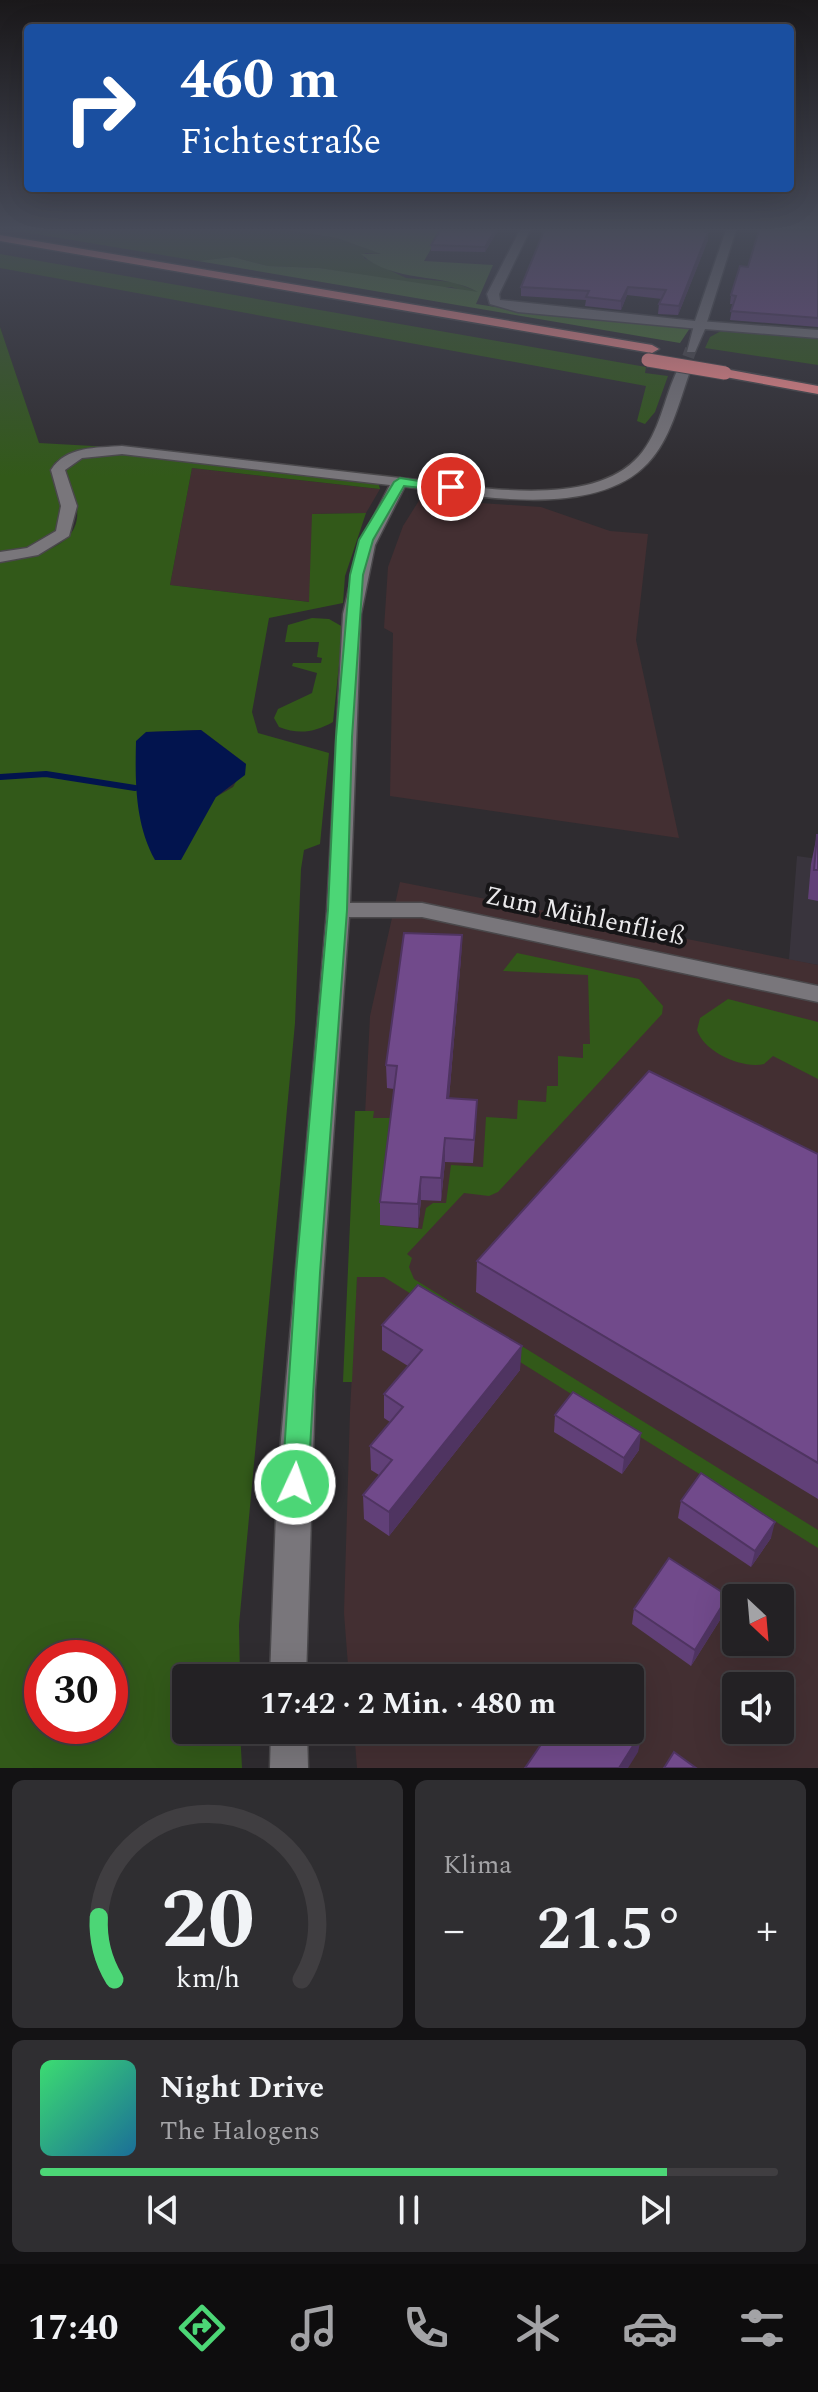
<!DOCTYPE html>
<html lang="de">
<head>
<meta charset="utf-8">
<style>
	:root { --surface:#232124; --page:#2f2e31; --text:#f1f3f6; --muted:#a3a3a6; --line:#403e41; --accent:#4cd676 }
	body { margin:0; font-family:Spectral,serif; background:var(--page); color:var(--text); height:100vh; display:flex; flex-direction:column; font-size:30px; white-space:nowrap }
	* { box-sizing:border-box; margin:0 }
	p { font-size:26px; color:var(--muted) }
	.icon { flex:none; width:44px; height:44px; fill:none; stroke:currentColor; stroke-width:2; stroke-linecap:round; stroke-linejoin:round }
	.map { position:relative; height:1768px; overflow:hidden }
	.details { display:flex; flex-direction:column; gap:12px; padding:12px; background:#131214; flex:1 }
	.details>* { flex:none }
	.hud { position:absolute; left:24px; top:24px; width:770px; height:168px; border-radius:8px; box-shadow:0 8px 32px #0002,0 0 0 2px var(--line); background:#1a4fa0; color:#fff; overflow:hidden }
	.needle { width:52px; rotate:154deg }
	.buttons { position:absolute; left:722px; top:1584px; display:grid; gap:16px }
	.buttons a { display:grid; place-items:center; width:72px; height:72px; border-radius:8px; background:var(--surface); box-shadow:0 8px 32px #0002,0 0 0 2px var(--line); font-size:40px }
	.speed { position:absolute; left:24px; top:1640px; display:flex; gap:16px; font-size:40px; font-weight:700; text-align:center }
	.speed>* { display:grid; place-content:center; width:104px; height:104px; border-radius:50%; background:var(--surface); box-shadow:0 8px 32px #0002,0 0 0 2px var(--line); line-height:1 }
	.speed .limit { border:12px solid #d22; background:#fff; color:#111 }
	.pin { position:absolute; display:grid; place-items:center; width:68px; height:68px; color:#fff; margin:-34px; border:4px solid #fff; border-radius:50%; box-shadow:0 2px 8px #0007 }
	.me { position:absolute; width:88px; margin:-44px; rotate:3deg; stroke-linejoin:round; filter:drop-shadow(0 0 6px #0008) }
	.turn { display:flex; align-items:center; gap:28px; height:168px; padding:0 24px; font-size:36px }
	.turn .icon { width:104px; height:104px; stroke-width:2.5 }
	.turn b { display:block; font-size:56px; line-height:68px }
	.big { font-size:60px; font-weight:700; line-height:1.1 }
	.details .tile { flex:1; display:flex; flex-direction:column; justify-content:center; gap:12px; min-width:0; padding:0 28px; border-radius:12px; background:var(--page) }
	.details .dial { align-items:center; gap:0 }
	.dial svg { height:208px; overflow:visible; fill:none; stroke:var(--line); stroke-width:7; stroke-linecap:round; text-anchor:middle }
	.dial text { fill:var(--text); stroke:none }
	.song { display:flex; align-items:center; gap:24px }
	.cover { width:96px; height:96px; border-radius:12px; background:linear-gradient(135deg,hsl(140 70% 55%),hsl(200 70% 35%)) }
	.played { height:8px; border-radius:4px; background:linear-gradient(90deg,var(--accent) 85%,var(--line) 85%) }
	.keys { display:flex; justify-content:space-around; direction:ltr }
	.heat { display:flex; justify-content:space-between; align-items:center; font-size:44px; direction:ltr }
	.details .tiles { flex:1; display:grid; gap:12px; grid-template-columns:1fr 1fr }
	.tile:last-child { grid-column:span 2 }
	.trip { position:absolute; left:172px; top:1664px; width:472px; height:80px; border-radius:8px; background:var(--surface); box-shadow:0 8px 32px #0002,0 0 0 2px var(--line); font-weight:700; line-height:80px; text-align:center }
	.menu { display:flex; height:128px; justify-content:space-around; align-items:center; background:#0e0d0e; color:var(--muted) }
	.menu .icon { width:56px; height:56px }
	.menu .on { color:var(--accent) }
	.menu b { font-size:36px; color:var(--text) }
	.map>svg:first-child { display:block }
	.built { fill:#39343d }
	.industrial { fill:#432f32; fill-rule:evenodd }
	.green { fill:#325919; fill-rule:evenodd }
	.forest { fill:#497430 }
	.water { fill:#02144e }
	.lines { fill:none; stroke-linecap:round; stroke-linejoin:round }
	.stream { stroke:#02144e; stroke-width:6 }
	.tertiary-tunnel { stroke:#4b484c; stroke-width:12; stroke-dasharray:12 6; stroke-linecap:butt }
	.minor-casing { stroke:#4a484b; stroke-width:3 }
	.tertiary-casing { stroke:#4a484b; stroke-width:3 }
	.motorway-casing { stroke:#4a484b; stroke-width:3 }
	.minor { fill:#79767b; fill-rule:evenodd }
	.tertiary { fill:#79767b; fill-rule:evenodd }
	.motorway { fill:#f78b8c; fill-rule:evenodd }
	.motorway-bridge-casing { stroke:#4a484b; stroke-width:15; stroke-linecap:butt }
	.motorway-bridge { stroke:#f78b8c; stroke-width:13 }
	.wall { fill:#614078 }
	.shaded-wall { fill:#4f3461 }
	.building { fill:#714a8b; stroke:#4f3461; stroke-width:2 }
	.route { fill:#4cd676; stroke:#318b4d; stroke-width:2 }
	.labels { text-anchor:middle; dominant-baseline:central; stroke-width:8; stroke-linejoin:round; paint-order:stroke }
	.street-label { font-size:26px; fill:#ebeaec; stroke:#161517 }
</style>
</head>
<body>
<div class="map">
<svg width="818" height="1768" viewBox="0 0 818 1768">
	<rect width="100%" height="100%" fill="#2f2c30"/>
	<polygon class="built" points="797,856 818,859 818,965 789,960"/>
	<g class="industrial">
		<polygon points="192,468 380,489 366,513 313,514 310,602 170,585"/>
		<polygon points="420,499 541,507 610,531 648,534 636,640 679,838 390,796 393,633 384,628 388,567 403,526"/>
		<path d="M400,882L818,965V1768H357L354,1730H630V1678H349L344,1613L350,1412L370,1016ZM736,1598H780V1642H736ZM736,1686H780V1730H736Z"/>
	</g>
	<g class="green">
		<polygon points="12,230 64,230 76,235 89,230 286,230 337,238 381,254 365,253 364,258 406,278 453,282 479,292 475,294 451,287 433,287 319,268 268,266 233,257 198,261"/>
		<polygon points="0,254 646,367 645,373 668,376 655,412 645,424 637,421 646,386 0,268"/>
		<polygon points="0,327 39,443 129,448 83,450 55,462 52,472 64,509 55,534 28,548 0,554"/>
		<polygon points="721,331 818,338 818,365 705,348 710,337"/>
		<path d="M115,453L378,482L380,489L192,468L170,585L309,602L312,514L366,513L345,576L343,603L269,618L252,712L258,733L329,753L320,844L304,850L301,869L295,1023L239,1625L240,1678H186V1730H240L242,1768H0V561C25,557 73,551 77,518C79,504 70,484 65,470C76,453 97,455 115,453ZM201,730L246,764L233,787L216,797L146,732ZM42,1658H110V1726H42Z"/>
		<path d="M312,618L329,619L343,627L333,722C315,732 299,735 279,727L274,718L278,709L312,693L317,673L292,666L293,663H321L322,658L317,657L319,642H285L288,625Z"/>
		<polygon points="517,953 639,979 663,1006 662,1014 498,1192 489,1196 464,1193 407,1254 412,1258 409,1267 414,1279 818,1530 818,1548 384,1277 357,1277 352,1382 343,1382 355,1111 374,1111 373,1118 393,1118 380,1225 422,1229 426,1208 433,1203 446,1203 451,1165 483,1167 486,1117 517,1119 518,1100 546,1102 547,1086 558,1086 558,1056 583,1058 583,1044 590,1044 588,975 503,971"/>
		<path d="M728,999L818,1022V1079L773,1056L764,1064C742,1069 704,1052 697,1030L700,1018Z"/>
	</g>
	<path class="forest" d="M286,230H442L424,261L493,265L476,304L555,316L690,328L680,343L198,261L233,257L268,266L319,268L478,292C442,272 394,284 361,254H381L337,238Z"/>
	<path class="water" d="M201,730L246,764L245,775L216,797L181,860H155C135,824 135,782 136,741L146,732Z"/>
	<g class="lines">
		<polyline class="stream" points="0,777 46,774 135,788"/>
		<polyline class="tertiary-tunnel" points="682,374 691,349"/>
		<defs>
			<g id="minor">
				<polygon points="520,230 530,230 499,294 500,300 695,321 726,230 736,230 706,325 700,329 518,312 490,304 487,294"/>
				<path d="M122,446L400,478L407,482L375,545L361,614L350,903H422L818,986V1002L422,917H349L315,1390L306,1678H270L277,1486L327,911L343,614L359,545L390,485L122,454L82,458L65,470L77,506L69,536L38,555L0,562V552L27,548L56,531L61,506L51,470C66,446 96,448 122,446Z"/>
				<polygon points="271,1730 307,1730 308,1768 270,1768"/>
			</g>
			<g id="tertiary">
				<polygon points="700,321 818,330 818,338 705,329 695,352 687,352 694,325"/>
				<path d="M677,371L689,374C679,403 670,440 648,463C594,521 470,495 400,486L393,482L400,478C466,485 590,512 639,456C660,432 664,398 677,371Z"/>
			</g>
			<g id="motorway">
				<polygon points="0,235 652,345 659,349 652,353 0,241"/>
				<polygon points="725,369 818,386 818,394 720,376 720,370"/>
			</g>
		</defs>
		<use href="#minor" class="minor-casing"/>
		<use href="#tertiary" class="tertiary-casing"/>
		<use href="#motorway" class="motorway-casing"/>
		<use href="#minor" class="minor"/>
		<use href="#tertiary" class="tertiary"/>
		<use href="#motorway" class="motorway"/>
		<defs>
			<polyline id="motorway-bridge" points="648,360 725,373"/>
		</defs>
		<use href="#motorway-bridge" class="motorway-bridge-casing"/>
		<use href="#motorway-bridge" class="motorway-bridge"/>
	</g>
	<g class="wall">
		<polygon points="440,230 498,230 485,252 431,251 431,245"/>
		<polygon points="542,230 707,232 708,240 678,315 658,314 659,304 662,299 627,295 621,310 585,306 586,300 521,296 521,287 541,239"/>
		<polygon points="818,230 818,327 730,320 733,304 730,304 731,295 748,267"/>
		<polygon points="817,835 818,835 818,901 808,899 811,864"/>
		<polygon points="462,935 461,958 449,1098 476,1123 473,1163 445,1162 441,1201 421,1200 418,1228 380,1225 380,1202 394,1089 387,1088 386,1065"/>
		<polygon points="818,1154 818,1499 476,1292 477,1261"/>
		<polygon points="382,1325 520,1370 389,1536 364,1519 363,1495 379,1475 371,1470 370,1446 390,1422 384,1418 384,1394 408,1366 382,1350"/>
		<polygon points="555,1415 639,1450 622,1474 554,1432"/>
		<polygon points="681,1501 771,1538 751,1567 678,1518"/>
		<polygon points="634,1609 725,1612 691,1666 632,1624"/>
	</g>
	<g class="shaded-wall">
		<polygon points="495,230 498,230 485,252 485,247"/>
		<polygon points="708,232 708,240 678,315 679,306"/>
		<polygon points="628,287 627,295 621,310 621,301"/>
		<polygon points="462,935 461,958 447,1122 447,1098"/>
		<polygon points="445,1138 445,1162 441,1201 441,1178"/>
		<polygon points="421,1177 421,1200 418,1228 418,1204"/>
		<polygon points="522,1346 520,1370 389,1536 389,1512"/>
		<polygon points="641,1433 639,1450 622,1474 624,1458"/>
		<polygon points="775,1522 771,1538 751,1567 755,1551"/>
		<polygon points="728,1596 725,1612 691,1666 695,1650"/>
		<polygon points="643,1730 638,1752 628,1768 619,1768"/>
	</g>
	<g class="building">
		<polygon points="440,230 495,230 485,247 431,245"/>
		<polygon points="542,230 706,230 705,232 708,232 679,306 659,304 666,290 628,287 621,301 586,297 589,291 521,287 544,231"/>
		<polygon points="759,230 818,230 818,318 731,311 736,296 731,295 740,266 748,267"/>
		<polygon points="817,835 818,835 818,870 814,870"/>
		<polygon points="404,933 462,935 447,1098 477,1100 474,1140 445,1138 441,1178 421,1177 418,1204 380,1202 397,1066 386,1065"/>
		<polygon points="649,1071 818,1154 818,1463 477,1261"/>
		<polygon points="418,1285 522,1346 389,1512 363,1495 392,1460 370,1446 403,1407 384,1394 422,1350 382,1325"/>
		<polygon points="573,1392 641,1433 624,1458 555,1415"/>
		<polygon points="701,1473 775,1522 755,1551 681,1501"/>
		<polygon points="669,1558 728,1596 695,1650 634,1609"/>
		<polygon points="630,1721 643,1730 619,1768 525,1768 551,1730 630,1730"/>
		<polygon points="674,1752 696,1768 664,1768"/>
	</g>
	<linearGradient id="sky" x2="0" y2="1"><stop stop-color="#1a181a"/><stop offset="0.48" stop-color="#474b59"/><stop offset="1" stop-color="#474b59" stop-opacity="0"/></linearGradient>
	<rect width="818" height="477" fill="url(#sky)"/>
	<polygon class="route" points="400,478 457,487 451,491 404,486 373,540 363,575 352,737 347,910 320,1273 308,1484 305,1492 295,1496 285,1492 282,1484 296,1273 328,910 336,737 350,575 359,540 394,482"/>
	<g class="labels">
		<g class="street-label">
			<text transform="translate(585 916) rotate(12)">Zum Mühlenfließ</text>
		</g>
	</g>
</svg>
<div class="buttons">
<a><svg class="needle" viewBox="-14 -14 28 28"><path d="M0-13l5 13h-10z" fill="#e53935"/><path d="M0 13l5-13h-10z" fill="#a3a3a6"/></svg></a>
<a><svg class="icon" aria-label="sound" viewBox="0 0 24 24"><path d="M4 9h4l5-4v14l-5-4H4zM17 9q2 3 0 6"/></svg></a>
</div>
<div class="speed"><div class="limit">30</div></div>
<div class="pin" style="left:451px;top:487px;background:#d93025"><svg class="icon" aria-label="arrive" viewBox="0 0 24 24"><path d="M6 21V4h12l-3 4 3 4H6"/></svg></div>
<svg class="me" style="left:295px;top:1484px" viewBox="-20 -20 40 40"><circle r="17" fill="#4cd676" stroke="#fff" stroke-width="3"/><path d="M0-11L8 9 0 5-8 9z" fill="#fff"/></svg>
<div class="trip">17:42 · 2 Min. · 480 m</div>
<div class="hud">
<div class="turn"><svg class="icon" aria-label="right" viewBox="0 0 24 24"><path d="M7 20v-9h11M14 6l5 5-5 5"/></svg><div><b>460 m</b>Fichtestraße</div></div>
</div>
</div>
<section class="details">
<div class="tiles">
<div class="tile dial"><svg viewBox="0 0 100 80">
<path d="M14 69A42 42 0 1 1 86 69"/>
<path d="M14 69A42 42 0 0 1 8 45" stroke="#4cd676"/>
<text x="50" y="56" font-size="32" font-weight="700">20</text>
<text x="50" y="72" font-size="11">km/h</text>
</svg></div>
<div class="tile"><p>Klima</p>
<div class="heat"><a>−</a><b class="big">21.5°</b><a>+</a></div>
</div>
<div class="tile">
<div class="song"><i class="cover"></i><div><b>Night Drive</b><p>The Halogens</p></div></div>
<div class="played"></div>
<div class="keys"><svg class="icon" aria-label="previous" viewBox="0 0 24 24"><path d="M18 5L8 12l10 7zM5 5v14"/></svg><svg class="icon" aria-label="pause" viewBox="0 0 24 24"><path d="M8 5v14M16 5v14"/></svg><svg class="icon" aria-label="next" viewBox="0 0 24 24"><path d="M6 5l10 7-10 7zM19 5v14"/></svg></div>
</div>
</div>
</section>
<nav class="menu">
<b>17:40</b>
<svg class="icon on" aria-label="directions" viewBox="0 0 24 24"><path d="M12 3l9 9-9 9-9-9zM9 14v-3h6M13 9l2 2-2 2"/></svg>
<svg class="icon" aria-label="music" viewBox="0 0 24 24"><path d="M9 18V5l10-2v13"/><circle cx="6" cy="18" r="3"/><circle cx="16" cy="16" r="3"/></svg>
<svg class="icon" aria-label="phone" viewBox="0 0 24 24"><path d="M5 4h4l2 5-3 2q2 4 5 5l2-3 5 2v4C11 20 4 13 5 4z"/></svg>
<svg class="icon" aria-label="climate" viewBox="0 0 24 24"><path d="M12 3v18M4 7l16 10M4 17L20 7"/></svg>
<svg class="icon" aria-label="car" viewBox="0 0 24 24"><path d="M5 17H2v-5l4-1 3-4h7l3 4 3 1v5h-3M9 17h6M6 11h13"/><circle cx="7" cy="17" r="2"/><circle cx="17" cy="17" r="2"/></svg>
<svg class="icon" aria-label="filters" viewBox="0 0 24 24"><path d="M4 7h16M4 17h16"/><circle cx="9" cy="7" r="2"/><circle cx="15" cy="17" r="2"/></svg>
</nav>
</body>
</html>
